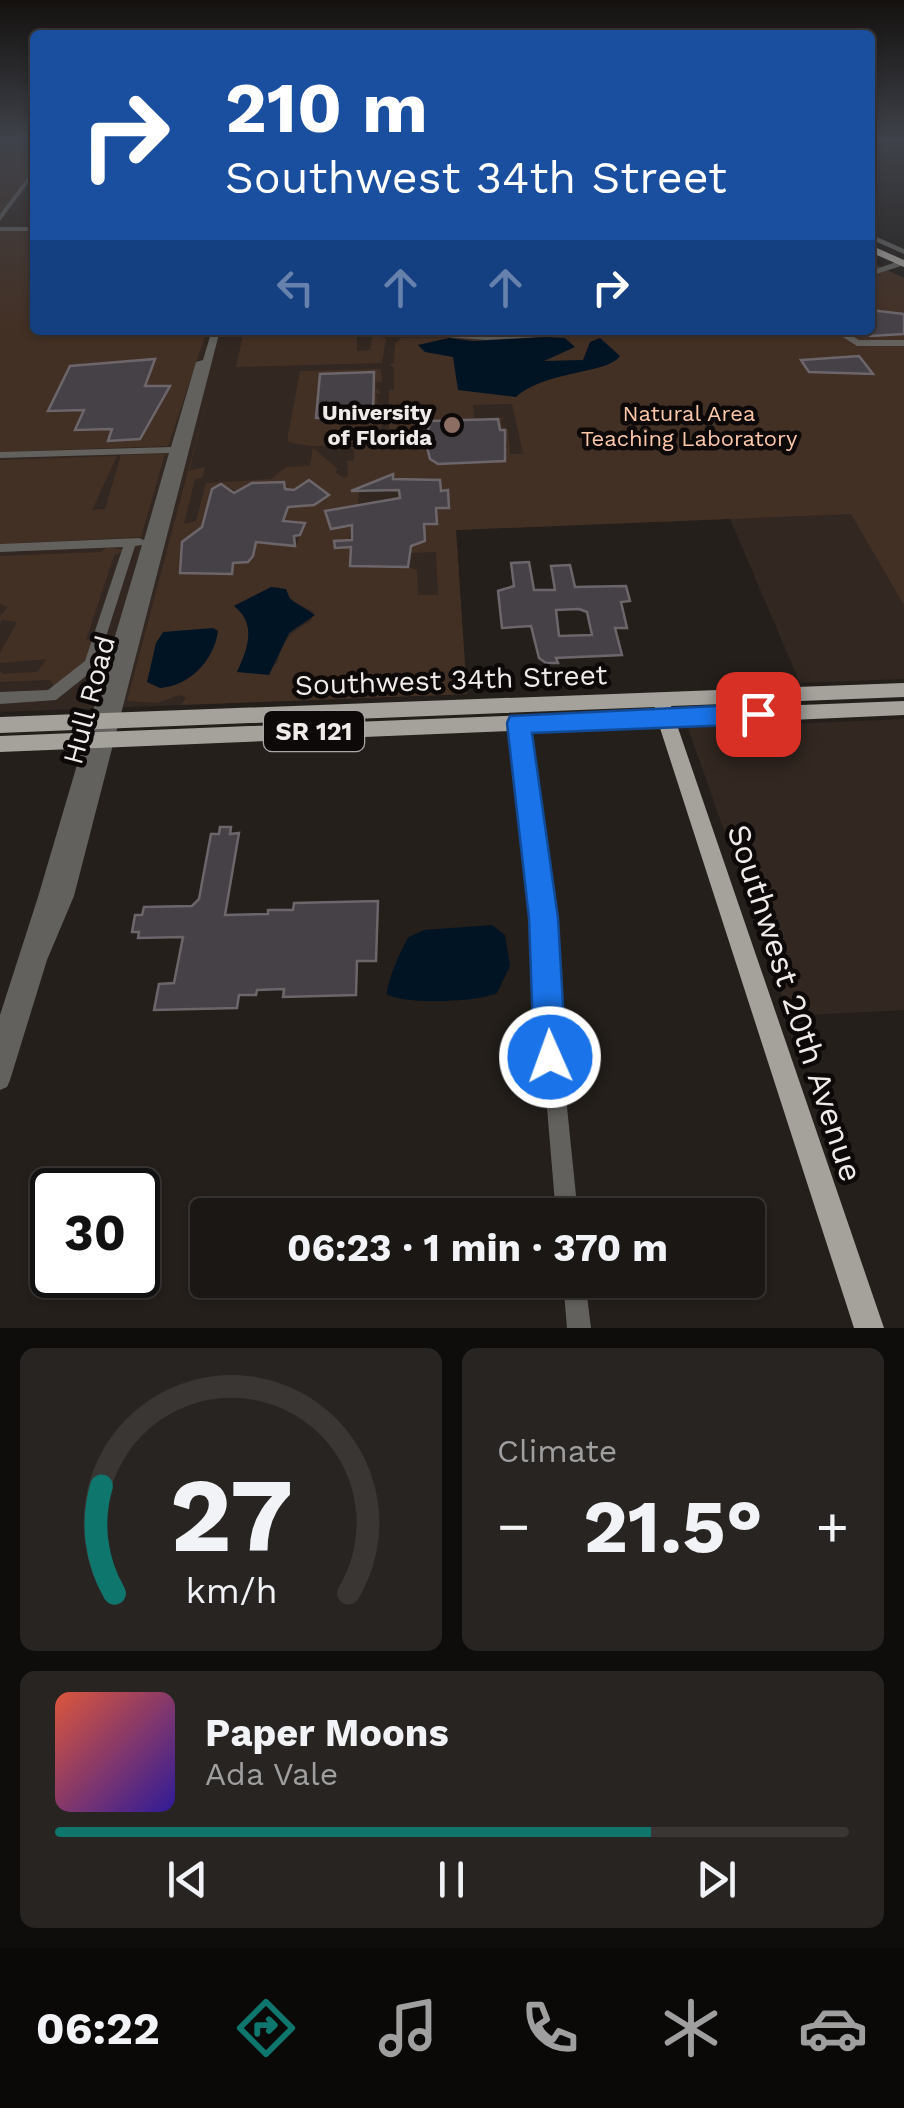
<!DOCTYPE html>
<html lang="en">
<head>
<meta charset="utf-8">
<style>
	:root { --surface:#1b1714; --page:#282422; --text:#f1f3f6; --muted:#a09fa0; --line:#393634; --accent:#0f766e }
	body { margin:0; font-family:"Work Sans",sans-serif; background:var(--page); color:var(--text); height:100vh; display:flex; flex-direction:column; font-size:38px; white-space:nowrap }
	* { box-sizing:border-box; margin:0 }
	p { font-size:32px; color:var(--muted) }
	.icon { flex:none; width:55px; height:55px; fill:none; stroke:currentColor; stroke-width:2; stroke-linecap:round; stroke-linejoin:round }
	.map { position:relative; height:1328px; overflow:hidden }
	.drawer { display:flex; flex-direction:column; gap:20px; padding:20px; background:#0f0d0b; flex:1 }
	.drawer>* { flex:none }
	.top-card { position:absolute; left:30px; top:30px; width:845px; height:305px; border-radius:10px; box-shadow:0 2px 8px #0004,0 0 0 2px var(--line); background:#1a4fa0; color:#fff; overflow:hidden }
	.speed { position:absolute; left:30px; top:1168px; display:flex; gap:20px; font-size:50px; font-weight:700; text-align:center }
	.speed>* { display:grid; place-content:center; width:130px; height:130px; border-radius:50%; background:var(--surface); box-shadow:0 2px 8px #0004,0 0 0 2px var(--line); line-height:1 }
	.speed .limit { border:5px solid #111; border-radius:15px; background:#fff; color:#111 }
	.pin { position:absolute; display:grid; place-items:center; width:85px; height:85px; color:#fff; margin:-42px; border-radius:20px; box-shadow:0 5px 15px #0006 }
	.me { position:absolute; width:110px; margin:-55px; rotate:358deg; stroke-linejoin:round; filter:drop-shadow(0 0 8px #0008) }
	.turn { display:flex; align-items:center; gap:35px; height:210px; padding:0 30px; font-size:45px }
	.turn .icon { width:130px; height:130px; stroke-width:2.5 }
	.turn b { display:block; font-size:70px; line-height:85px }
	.lanes { display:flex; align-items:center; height:95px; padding:0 30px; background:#0003; justify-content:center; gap:50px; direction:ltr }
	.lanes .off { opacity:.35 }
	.big { font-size:75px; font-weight:700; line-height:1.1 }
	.drawer .widget { flex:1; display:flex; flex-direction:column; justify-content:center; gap:15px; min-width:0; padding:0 35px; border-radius:15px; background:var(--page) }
	.drawer .dial { align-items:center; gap:0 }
	.dial svg { height:260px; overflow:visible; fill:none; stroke:var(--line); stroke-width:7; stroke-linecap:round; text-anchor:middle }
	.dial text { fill:var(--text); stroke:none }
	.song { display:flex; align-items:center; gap:30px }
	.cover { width:120px; height:120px; border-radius:15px; background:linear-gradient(135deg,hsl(10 70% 55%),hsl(250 70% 35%)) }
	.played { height:10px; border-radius:5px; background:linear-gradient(90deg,var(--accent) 75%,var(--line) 75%) }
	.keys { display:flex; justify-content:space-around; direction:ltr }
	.heat { display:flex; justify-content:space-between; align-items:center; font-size:55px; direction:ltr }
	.drawer .tiles { flex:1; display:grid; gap:20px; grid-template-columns:1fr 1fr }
	.widget:last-child { grid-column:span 2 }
	.trip { position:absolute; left:190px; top:1198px; width:575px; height:100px; border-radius:10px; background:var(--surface); box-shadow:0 2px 8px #0004,0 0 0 2px var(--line); font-weight:700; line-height:100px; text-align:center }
	.menu { display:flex; height:160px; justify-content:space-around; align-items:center; background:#0b0908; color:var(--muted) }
	.menu .icon { width:70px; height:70px }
	.menu .selected { color:var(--accent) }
	.menu b { font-size:45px; color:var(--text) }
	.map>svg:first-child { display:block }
	.built { fill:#322721 }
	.green { fill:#433025; fill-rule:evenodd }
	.water { fill:#001424 }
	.building { fill:#464146; stroke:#6c666b; stroke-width:2.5; fill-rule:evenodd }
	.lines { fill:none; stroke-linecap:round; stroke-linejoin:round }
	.minor { fill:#62615e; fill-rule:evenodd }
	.major { fill:#a5a29c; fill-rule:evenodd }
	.route { fill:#1a73e8; stroke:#114b97; stroke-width:2.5 }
	.education-dot { fill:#8d6e63; stroke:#0c0908; stroke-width:4 }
	.labels { text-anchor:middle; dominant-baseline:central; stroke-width:9; stroke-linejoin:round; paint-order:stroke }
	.far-poi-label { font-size:22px; font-weight:bold; fill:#efebe9; stroke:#0c0908; text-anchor:end }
	.far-park-label { font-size:22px; fill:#fcc7a9; stroke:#0c0908 }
	.shield { fill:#0c0908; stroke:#aba7a6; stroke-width:2.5 }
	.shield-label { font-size:25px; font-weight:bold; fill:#efebe9 }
	.street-label { font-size:28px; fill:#efebe9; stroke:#0c0908 }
	.near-street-label { font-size:32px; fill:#efebe9; stroke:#0c0908 }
</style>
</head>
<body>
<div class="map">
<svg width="904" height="1328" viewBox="0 0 904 1328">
	<rect width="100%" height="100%" fill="#241f1b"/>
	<g class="built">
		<polygon points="0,139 35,139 35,330 870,330 870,262 904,278 904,679 800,683 730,519 456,530 467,694 0,712"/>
		<polygon points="904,719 904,1010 789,1016 688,728"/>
	</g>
	<g class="green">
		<polygon points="0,139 35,139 35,166 0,213"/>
		<polygon points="35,230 35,330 207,330 168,446 0,452 0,231"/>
		<path d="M870,262L904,278V605L851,514L456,530L467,694L181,705L186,698L179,695L158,703L127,701L215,369L189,471L205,467L202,478L195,479L184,524L196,521L206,483L271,479L286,467L310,466L313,448L338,469L335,472L344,478L348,476L347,461L354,460V450L349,447L378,446L389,434V390H394V368L389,364L394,363L395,344L401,338L582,335L608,330H870ZM512,404L523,454H510L508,429L502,427L501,420L506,418H491L505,431L507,448L434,463L425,445L428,427L475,425L473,405ZM393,474V480H440L441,488L435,491H448L449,507L436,508L437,524H424L420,544L411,546V553L436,552L438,595H418L417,570L347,547L352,525L325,511L358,505L359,491L354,490ZM309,481L326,491L288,507L283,521L304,523L296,546L246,542L254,547L248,562L233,563L231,574L180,573L182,542L202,528L215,495L210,490L221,484L241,493L252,483L283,482L285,489L294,490ZM272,587L281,588L295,603L313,611L311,621C289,633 283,640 277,664L237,672C248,648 257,625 235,605Z"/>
		<polygon points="244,330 390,330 357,333 357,351 370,350 372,336 386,338 382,363 236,367"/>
		<path d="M381,369L382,382H377L376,388L381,393L376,394L381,426C367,448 309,450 287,441L300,371ZM374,373L373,416L316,418L321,374Z"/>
		<polygon points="165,454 141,537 0,544 0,460 117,456 92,510 105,509 121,455"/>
		<polygon points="107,547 123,550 114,556 86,640 92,641 89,661 55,688 50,680 0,682 0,670 2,674 37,672 47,659 0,663 0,653 17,622 2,620 0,624 0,616 8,607 0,604 0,556 101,552"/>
	</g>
	<g class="water">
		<path d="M547,337L565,338L575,347L544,361L583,360L590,342L600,338L620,356C608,374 546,370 516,397L458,390L453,357L425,352L418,345L449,338L473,341Z"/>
		<path d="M271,587L286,589L290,599L315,615L289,633L269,675L237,672C248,648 257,624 234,606Z"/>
		<path d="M213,628L218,631C214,661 189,686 160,688L147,682L156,643L163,632Z"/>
		<path d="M492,925L505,935L510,966L497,993C479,1002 404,1005 387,994C386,984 402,946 409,937L424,930Z"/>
	</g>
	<g class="building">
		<polygon points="870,310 904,314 904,334 870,336"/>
		<polygon points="859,356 873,374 809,372 801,360"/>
		<polygon points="155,359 145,386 170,386 140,439 108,441 112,429 75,430 84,410 48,411 70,366"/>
		<polygon points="374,372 373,416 316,418 320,374"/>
		<polygon points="498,419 500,430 505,430 505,461 438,464 430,459 425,439 431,421"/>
		<polygon points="393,474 393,479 440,480 441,491 448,490 449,508 436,508 437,524 424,524 425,541 411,546 408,567 350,566 351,547 335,548 334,541 352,540 352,525 331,529 325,511 400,498 399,490 351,491"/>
		<polygon points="309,480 329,495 314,505 288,507 283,521 305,523 300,535 294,536 295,546 256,542 253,556 248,562 233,563 232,574 180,573 182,542 202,527 212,489 221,484 234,493 252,483 284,482 285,489 294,490"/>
		<path d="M529,562L534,590H555L551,566L570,565L575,587L626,586L630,601L621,602L627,628H615L622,655L556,658L558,663H546L539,658L531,626L502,628L498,591L514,586L511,563ZM579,609L587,612L592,635L559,636L556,610Z"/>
		<polygon points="220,827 231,827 230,834 239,833 225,915 268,914 268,910 293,910 294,903 378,901 376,961 357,961 356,995 283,997 284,989 257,990 256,995 239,995 237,1008 154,1010 159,984 174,983 183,937 138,938 139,932 132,932 135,915 142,915 144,907 192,906 199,899 211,834 219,834"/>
	</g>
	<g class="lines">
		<g class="minor">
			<polygon points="35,167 35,174 0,221 0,214"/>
			<rect x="0" y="227" width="35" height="4"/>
			<polygon points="870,234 904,249 904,254 870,239"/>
			<polygon points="899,261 904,261 904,265 870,276 870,271"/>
			<polygon points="212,330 220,330 74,896 47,960 10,1080 7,1087 0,1090 0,1015 38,897 142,545 135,546 96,668 56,700 0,704 0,692 48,690 85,661 123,547 0,552 0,544 139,538 144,540 169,453 0,458 0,452 171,447 196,362 203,360"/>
			<path d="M392,330C424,330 456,334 488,334C528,334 568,330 608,330L604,333L487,340L396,333Z"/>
			<polygon points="832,330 842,330 859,340 904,340 904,346 857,346"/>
			<polygon points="519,717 524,719 526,723 534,784 578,1215 556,1215 525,846 512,723 514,719"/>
			<polygon points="563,1280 585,1280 591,1328 567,1328"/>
		</g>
		<g class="major">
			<polygon points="870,245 904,260 904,267 870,252"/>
			<polygon points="904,683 904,697 671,706 672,710 904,701 904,715 677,725 884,1328 854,1328 659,725 0,752 0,736 654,710 655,707 0,733 0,717"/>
		</g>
	</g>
	<linearGradient id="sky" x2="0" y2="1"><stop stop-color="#14110f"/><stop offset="0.43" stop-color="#3f424a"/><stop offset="1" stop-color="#3f424a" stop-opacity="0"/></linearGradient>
	<rect width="904" height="325" fill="url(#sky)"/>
	<polygon class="route" points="758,704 769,714 758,724 532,733 558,918 566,1057 561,1069 550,1073 539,1069 534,1057 529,918 507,723 510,716"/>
	<circle class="education-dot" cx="452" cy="425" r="10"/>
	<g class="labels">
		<g class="far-poi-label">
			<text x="432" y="412">University<tspan x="432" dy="25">of Florida</tspan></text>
		</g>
		<g class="far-park-label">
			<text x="689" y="413">Natural Area<tspan x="689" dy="25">Teaching Laboratory</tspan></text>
		</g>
		<rect class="shield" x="264" y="711" width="100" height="40" rx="8"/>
		<g class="shield-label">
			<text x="314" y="731">SR 121</text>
		</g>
		<g class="street-label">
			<text transform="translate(451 680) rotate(-2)">Southwest 34th Street</text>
			<text transform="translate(89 700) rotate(-75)">Hull Road</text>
		</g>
		<g class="near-street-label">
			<text transform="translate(795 1003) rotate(72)">Southwest 20th Avenue</text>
		</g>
	</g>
</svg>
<div class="speed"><div class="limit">30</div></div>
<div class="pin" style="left:758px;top:714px;background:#d93025"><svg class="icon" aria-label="arrive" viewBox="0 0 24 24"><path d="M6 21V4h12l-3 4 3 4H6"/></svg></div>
<svg class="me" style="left:550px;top:1057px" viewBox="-20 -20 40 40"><circle r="17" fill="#1a73e8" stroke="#fff" stroke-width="3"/><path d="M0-11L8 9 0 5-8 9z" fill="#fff"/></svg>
<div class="trip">06:23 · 1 min · 370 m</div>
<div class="top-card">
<div class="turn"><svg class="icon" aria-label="right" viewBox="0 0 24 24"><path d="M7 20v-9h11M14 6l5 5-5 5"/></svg><div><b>210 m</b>Southwest 34th Street</div></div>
<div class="lanes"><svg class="icon off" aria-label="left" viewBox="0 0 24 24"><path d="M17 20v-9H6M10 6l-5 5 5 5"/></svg><svg class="icon off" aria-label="ahead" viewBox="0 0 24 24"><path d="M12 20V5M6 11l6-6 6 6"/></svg><svg class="icon off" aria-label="ahead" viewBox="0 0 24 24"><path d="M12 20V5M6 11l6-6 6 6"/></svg><svg class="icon" aria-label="right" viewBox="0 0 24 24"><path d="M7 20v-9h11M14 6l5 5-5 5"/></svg></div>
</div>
</div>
<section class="drawer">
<div class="tiles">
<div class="widget dial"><svg viewBox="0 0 100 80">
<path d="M14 69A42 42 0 1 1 86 69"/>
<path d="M14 69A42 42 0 0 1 10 36" stroke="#0f766e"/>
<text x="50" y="56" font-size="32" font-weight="700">27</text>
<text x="50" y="72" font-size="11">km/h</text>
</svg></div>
<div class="widget"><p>Climate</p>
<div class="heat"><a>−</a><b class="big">21.5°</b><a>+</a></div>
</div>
<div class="widget">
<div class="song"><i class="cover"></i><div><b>Paper Moons</b><p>Ada Vale</p></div></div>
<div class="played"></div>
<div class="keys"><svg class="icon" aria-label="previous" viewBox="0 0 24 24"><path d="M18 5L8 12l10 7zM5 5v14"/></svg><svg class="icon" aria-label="pause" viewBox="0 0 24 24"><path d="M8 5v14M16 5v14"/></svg><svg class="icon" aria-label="next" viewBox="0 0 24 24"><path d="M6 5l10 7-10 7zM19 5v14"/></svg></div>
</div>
</div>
</section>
<nav class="menu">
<b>06:22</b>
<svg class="icon selected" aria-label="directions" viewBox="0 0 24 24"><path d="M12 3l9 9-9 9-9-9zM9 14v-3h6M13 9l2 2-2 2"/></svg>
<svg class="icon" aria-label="music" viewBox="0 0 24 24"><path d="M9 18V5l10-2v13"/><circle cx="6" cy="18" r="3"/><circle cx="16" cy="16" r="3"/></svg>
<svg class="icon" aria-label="phone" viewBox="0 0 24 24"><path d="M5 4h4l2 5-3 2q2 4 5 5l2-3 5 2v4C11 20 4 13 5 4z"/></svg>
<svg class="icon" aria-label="climate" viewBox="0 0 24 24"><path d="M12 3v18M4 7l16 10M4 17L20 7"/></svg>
<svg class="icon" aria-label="car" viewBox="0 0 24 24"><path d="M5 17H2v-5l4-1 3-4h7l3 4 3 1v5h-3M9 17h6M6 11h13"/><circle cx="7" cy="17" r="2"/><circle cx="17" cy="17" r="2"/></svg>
</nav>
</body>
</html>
